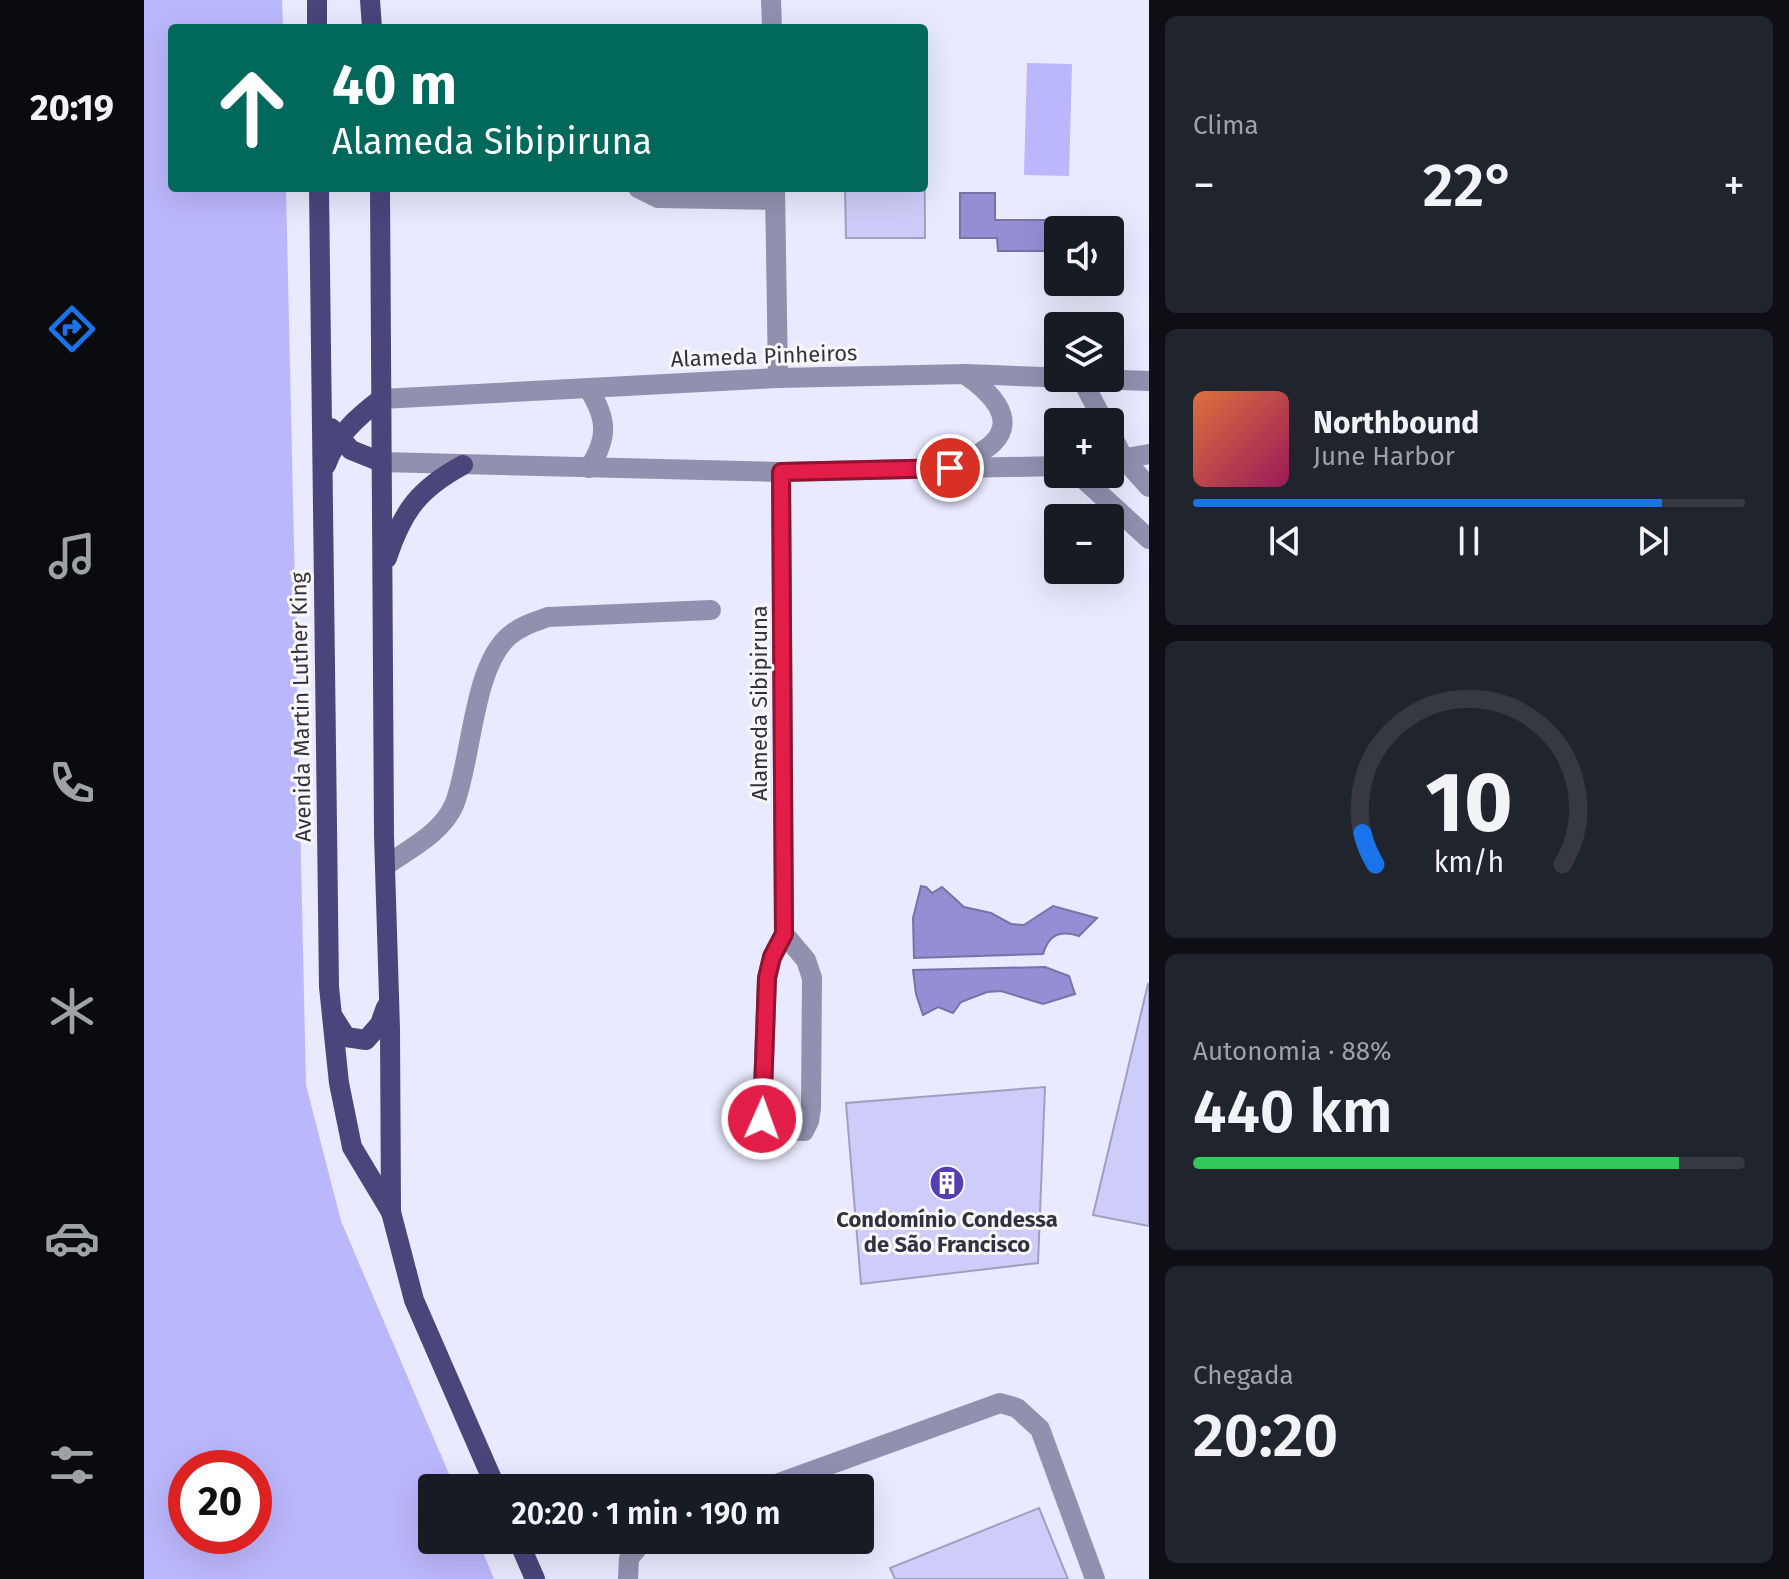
<!DOCTYPE html>
<html lang="pt">
<head>
<meta charset="utf-8">
<style>
	:root { --surface:#171b24; --page:#20242c; --text:#f1f3f6; --muted:#9ea1a6; --line:#363941; --accent:#1a73e8 }
	body { margin:0; font-family:"Fira Sans",sans-serif; background:var(--page); color:var(--text); height:100vh; display:flex; flex-direction:column; font-size:30px; white-space:nowrap }
	* { box-sizing:border-box; margin:0 }
	p { font-size:26px; color:var(--muted) }
	.icon { flex:none; width:44px; height:44px; fill:none; stroke:currentColor; stroke-width:2; stroke-linecap:round; stroke-linejoin:round }
	.map { position:relative; flex:1; overflow:hidden }
	.drawer { display:flex; flex-direction:column; gap:16px; padding:16px; background:#0d0f14; width:640px }
	.drawer>* { flex:none }
	.top-card { position:absolute; left:24px; top:24px; width:760px; height:168px; border-radius:8px; box-shadow:0 8px 32px #0002; background:#00695c; color:#fff; overflow:hidden }
	.fabs { position:absolute; left:900px; top:216px; display:grid; gap:16px }
	.fabs a { display:grid; place-items:center; width:80px; height:80px; border-radius:8px; background:var(--surface); box-shadow:0 8px 32px #0002; font-size:40px }
	.speed { position:absolute; left:24px; top:1450px; display:flex; gap:16px; font-size:40px; font-weight:700; text-align:center }
	.speed>* { display:grid; place-content:center; width:104px; height:104px; border-radius:50%; background:var(--surface); box-shadow:0 8px 32px #0002; line-height:1 }
	.speed .limit { border:12px solid #d22; background:#fff; color:#111 }
	.pin { position:absolute; display:grid; place-items:center; width:68px; height:68px; color:#fff; margin:-34px; border:4px solid #fff; border-radius:50%; box-shadow:0 2px 8px #0007 }
	.me { position:absolute; width:88px; margin:-44px; rotate:2deg; stroke-linejoin:round; filter:drop-shadow(0 0 6px #0008) }
	.turn { display:flex; align-items:center; gap:28px; height:168px; padding:0 32px; font-size:36px }
	.turn .icon { width:104px; height:104px; stroke-width:2.5 }
	.turn b { display:block; font-size:56px; line-height:68px }
	.big { font-size:60px; font-weight:600; line-height:1.1 }
	.drawer .widget { flex:1; display:flex; flex-direction:column; justify-content:center; gap:12px; min-width:0; padding:0 28px; border-radius:12px; background:var(--page) }
	.drawer .dial { align-items:center; gap:0 }
	.dial svg { height:208px; overflow:visible; fill:none; stroke:var(--line); stroke-width:7; stroke-linecap:round; text-anchor:middle }
	.dial text { fill:var(--text); stroke:none }
	.song { display:flex; align-items:center; gap:24px }
	.cover { width:96px; height:96px; border-radius:12px; background:linear-gradient(135deg,hsl(20 70% 55%),hsl(330 70% 35%)) }
	.played { height:8px; border-radius:4px; background:linear-gradient(90deg,var(--accent) 85%,var(--line) 85%) }
	.keys { display:flex; justify-content:space-around; direction:ltr }
	.heat { display:flex; justify-content:space-between; align-items:center; font-size:44px; direction:ltr }
	.charge { height:12px; border-radius:6px; background:linear-gradient(90deg,#34c759 88%,var(--line) 0) }
	.trip { position:absolute; left:274px; top:1474px; width:456px; height:80px; border-radius:8px; background:var(--surface); box-shadow:0 8px 32px #0002; font-weight:600; line-height:80px; text-align:center }
	main { display:flex; flex:1; min-height:0 }
	.dock { display:flex; flex-direction:column; width:144px; justify-content:space-around; align-items:center; background:#090b0e; color:var(--muted) }
	.dock .icon { width:56px; height:56px }
	.dock .active { color:var(--accent) }
	.dock b { font-size:36px; color:var(--text) }
	.map>svg:first-child { display:block }
	.green { fill:#bbb7fc; fill-rule:evenodd }
	.water { fill:#948fd4; stroke:#7773a7; stroke-width:2 }
	.building { fill:#cecdf9; stroke:#a09fc1; stroke-width:2 }
	.lines { fill:none; stroke-linecap:round; stroke-linejoin:round }
	.minor { stroke:#9190af; stroke-width:20 }
	.major { stroke:#4a457a; stroke-width:20 }
	.route-casing { stroke:#92132f; stroke-width:20 }
	.route { stroke:#e11d48; stroke-width:14 }
	.labels { text-anchor:middle; dominant-baseline:central; stroke-width:6; stroke-linejoin:round; paint-order:stroke }
	.street-label { font-size:22px; fill:#32313f; stroke:#f8f8f8 }
	.poi-label { font-size:22px; font-weight:bold; fill:#32313f; stroke:#f8f8f8 }
</style>
</head>
<body>
<main>
<nav class="dock">
<b>20:19</b>
<svg class="icon active" aria-label="directions" viewBox="0 0 24 24"><path d="M12 3l9 9-9 9-9-9zM9 14v-3h6M13 9l2 2-2 2"/></svg>
<svg class="icon" aria-label="music" viewBox="0 0 24 24"><path d="M9 18V5l10-2v13"/><circle cx="6" cy="18" r="3"/><circle cx="16" cy="16" r="3"/></svg>
<svg class="icon" aria-label="phone" viewBox="0 0 24 24"><path d="M5 4h4l2 5-3 2q2 4 5 5l2-3 5 2v4C11 20 4 13 5 4z"/></svg>
<svg class="icon" aria-label="climate" viewBox="0 0 24 24"><path d="M12 3v18M4 7l16 10M4 17L20 7"/></svg>
<svg class="icon" aria-label="car" viewBox="0 0 24 24"><path d="M5 17H2v-5l4-1 3-4h7l3 4 3 1v5h-3M9 17h6M6 11h13"/><circle cx="7" cy="17" r="2"/><circle cx="17" cy="17" r="2"/></svg>
<svg class="icon" aria-label="filters" viewBox="0 0 24 24"><path d="M4 7h16M4 17h16"/><circle cx="9" cy="7" r="2"/><circle cx="15" cy="17" r="2"/></svg>
</nav>
<div class="map">
<svg width="1005" height="1579" viewBox="0 0 1005 1579">
	<rect width="100%" height="100%" fill="#e9e9ff"/>
	<g class="green">
		<path d="M0,0H138L139,28H28V188H142L162,1085L197,1221L311,1488H288V1540H334L350,1579H0ZM42,1468H110V1536H42Z"/>
		<polygon points="883,63 928,64 925,176 880,175"/>
	</g>
	<g class="water">
		<polygon points="816,193 851,193 851,220 926,220 926,230 914,230 914,251 854,251 853,238 816,238"/>
		<path d="M777,886L782,887L788,893L798,887L820,907L847,913L867,924L880,925L909,906L953,918L935,936C916,930 905,934 899,954L770,958L769,918Z"/>
		<polygon points="901,967 925,976 931,994 899,1004 857,991 843,992 817,1002 809,1013 794,1007 779,1015 772,994 769,970"/>
	</g>
	<g class="building">
		<polygon points="780,74 781,238 702,238 701,188 780,188"/>
		<polygon points="1004,984 1005,985 1005,1226 949,1215"/>
		<polygon points="901,1087 894,1263 717,1284 702,1103"/>
		<polygon points="895,1508 924,1579 751,1579 746,1568"/>
	</g>
	<g class="lines">
		<g class="minor">
			<polyline points="627,0 628,28"/>
			<polyline points="494,188 514,198 631,200"/>
			<polyline points="631,188 634,378"/>
			<polyline points="938,380 960,422"/>
			<path d="M444,388C463,418 465,437 445,468"/>
			<polyline points="237,399 634,378 821,374 1005,381"/>
			<polyline points="966,432 980,459 1005,487"/>
			<polyline points="970,460 1005,454"/>
			<polyline points="237,462 637,472 914,466"/>
			<path d="M810,467C822,460 839,453 849,443C875,417 842,389 822,375"/>
			<polyline points="637,472 640,934 628,957 623,978 618,1119 627,1130 660,1131 665,1121 667,1108 668,978 662,960 640,934"/>
			<polyline points="934,474 1005,539"/>
			<path d="M241,866C265,849 298,833 310,805C328,761 328,668 365,636C377,626 390,622 404,617L567,610"/>
			<polyline points="621,1488 856,1403 873,1408 896,1429 951,1579"/>
			<polyline points="484,1579 485,1558 500,1540"/>
		</g>
		<g class="major">
			<polyline points="173,0 173,28"/>
			<polyline points="226,0 228,28"/>
			<polyline points="175,188 185,987 195,1083 208,1147 247,1212"/>
			<polyline points="236,188 240,835 246,1029 247,1212 270,1300 352,1488"/>
			<polyline points="187,428 207,450 237,462"/>
			<path d="M182,465C193,435 212,418 237,399"/>
			<path d="M243,558C259,510 275,489 319,465"/>
			<polyline points="190,1018 202,1037 222,1040 236,1024 242,1007"/>
			<polyline points="374,1540 391,1579"/>
		</g>
	</g>
	<g class="lines">
		<defs>
			<polyline id="route" points="618,1119 623,978 628,957 640,934 637,472 806,468"/>
		</defs>
		<use href="#route" class="route-casing"/>
		<use href="#route" class="route"/>
	</g>
	<defs>
		<symbol id="building-disc" viewBox="-11 -11 22 22"><circle r="9.5" fill="#563db4" stroke="#f8f8f8"/><path d="M-4-6H4V6H1V3H-1V6H-4ZM-2.5-4.3h1.7v1.8h-1.7ZM.8-4.3h1.7v1.8H.8ZM-2.5-1h1.7V.8h-1.7ZM.8-1h1.7V.8H.8Z" fill="#fff"/></symbol>
	</defs>
	<g fill-rule="evenodd">
		<use href="#building-disc" x="783" y="1163" width="40" height="40"/>
	</g>
	<g class="labels">
		<g class="street-label">
			<text transform="translate(620 356) rotate(-2)">Alameda Pinheiros</text>
			<text transform="translate(615 703) rotate(-90)">Alameda Sibipiruna</text>
			<text transform="translate(157 707) rotate(-91)">Avenida Martin Luther King</text>
		</g>
		<g class="poi-label">
			<text x="803" y="1219">Condomínio Condessa<tspan x="803" dy="25">de São Francisco</tspan></text>
		</g>
	</g>
</svg>
<div class="fabs">
<a><svg class="icon" aria-label="sound" viewBox="0 0 24 24"><path d="M4 9h4l5-4v14l-5-4H4zM17 9q2 3 0 6"/></svg></a>
<a><svg class="icon" aria-label="layers" viewBox="0 0 24 24"><path d="M12 4l9 5-9 5-9-5zM3 14l9 5 9-5"/></svg></a>
<a>+</a>
<a>−</a>
</div>
<div class="speed"><div class="limit">20</div></div>
<div class="pin" style="left:806px;top:468px;background:#d93025"><svg class="icon" aria-label="arrive" viewBox="0 0 24 24"><path d="M6 21V4h12l-3 4 3 4H6"/></svg></div>
<svg class="me" style="left:618px;top:1119px" viewBox="-20 -20 40 40"><circle r="17" fill="#e11d48" stroke="#fff" stroke-width="3"/><path d="M0-11L8 9 0 5-8 9z" fill="#fff"/></svg>
<div class="trip">20:20 · 1 min · 190 m</div>
<div class="top-card">
<div class="turn"><svg class="icon" aria-label="ahead" viewBox="0 0 24 24"><path d="M12 20V5M6 11l6-6 6 6"/></svg><div><b>40 m</b>Alameda Sibipiruna</div></div>
</div>
</div>
<section class="drawer">
<div class="widget"><p>Clima</p>
<div class="heat"><a>−</a><b class="big">22°</b><a>+</a></div>
</div>
<div class="widget">
<div class="song"><i class="cover"></i><div><b>Northbound</b><p>June Harbor</p></div></div>
<div class="played"></div>
<div class="keys"><svg class="icon" aria-label="previous" viewBox="0 0 24 24"><path d="M18 5L8 12l10 7zM5 5v14"/></svg><svg class="icon" aria-label="pause" viewBox="0 0 24 24"><path d="M8 5v14M16 5v14"/></svg><svg class="icon" aria-label="next" viewBox="0 0 24 24"><path d="M6 5l10 7-10 7zM19 5v14"/></svg></div>
</div>
<div class="widget dial"><svg viewBox="0 0 100 80">
<path d="M14 69A42 42 0 1 1 86 69"/>
<path d="M14 69A42 42 0 0 1 9 57" stroke="#1a73e8"/>
<text x="50" y="56" font-size="32" font-weight="700">10</text>
<text x="50" y="72" font-size="11">km/h</text>
</svg></div>
<div class="widget"><p>Autonomia · 88%</p><b class="big">440 km</b><div class="charge"></div></div>
<div class="widget"><p>Chegada</p><b class="big">20:20</b></div>
</section>
</main>
</body>
</html>
